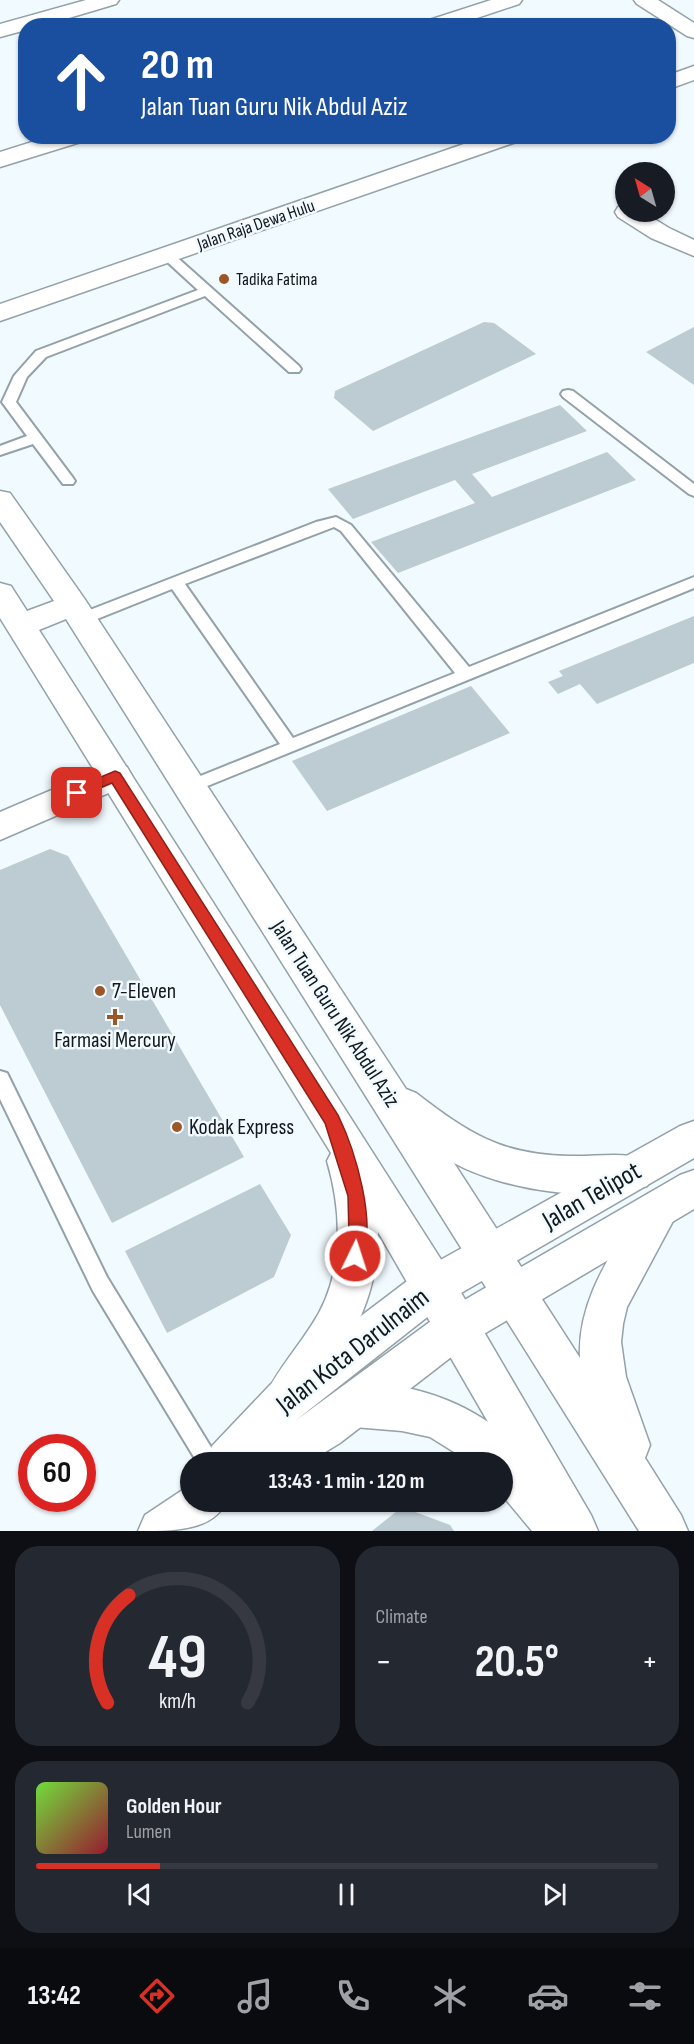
<!DOCTYPE html>
<html lang="en">
<head>
<meta charset="utf-8">
<style>
	:root { --surface:#171b24; --page:#242831; --text:#f1f3f6; --muted:#9ea1a6; --line:#363941; --accent:#d93025 }
	body { margin:0; font-family:"Sofia Sans Condensed",sans-serif; background:var(--page); color:var(--text); height:100vh; display:flex; flex-direction:column; font-size:22px; white-space:nowrap }
	* { box-sizing:border-box; margin:0 }
	p { font-size:20px; color:var(--muted) }
	.icon { flex:none; width:33px; height:33px; fill:none; stroke:currentColor; stroke-width:2; stroke-linecap:round; stroke-linejoin:round }
	.map { position:relative; height:1531px; overflow:hidden }
	.side { display:flex; flex-direction:column; gap:15px; padding:15px; background:#0d0f14; flex:1 }
	.side>* { flex:none }
	.banner { position:absolute; left:18px; top:18px; width:658px; height:126px; border-radius:24px; box-shadow:0 2px 4px #0004; background:#1a4fa0; color:#fff; overflow:hidden }
	.needle { width:39px; rotate:323deg }
	.buttons { position:absolute; left:615px; top:162px; display:grid; gap:12px }
	.buttons a { display:grid; place-items:center; width:60px; height:60px; border-radius:50%; background:var(--surface); box-shadow:0 2px 4px #0004; font-size:30px }
	.speed { position:absolute; left:18px; top:1434px; display:flex; gap:12px; font-size:30px; font-weight:700; text-align:center }
	.speed>* { display:grid; place-content:center; width:78px; height:78px; border-radius:50%; background:var(--surface); box-shadow:0 2px 4px #0004; line-height:1 }
	.speed .limit { border:9px solid #d22; background:#fff; color:#111 }
	.pin { position:absolute; display:grid; place-items:center; width:51px; height:51px; color:#fff; margin:-26px; border-radius:12px; box-shadow:0 3px 9px #0006 }
	.me { position:absolute; width:66px; margin:-33px; rotate:4deg; stroke-linejoin:round; filter:drop-shadow(0 0 4px #0008) }
	.turn { display:flex; align-items:center; gap:21px; height:126px; padding:0 24px; font-size:27px }
	.turn .icon { width:78px; height:78px; stroke-width:2.5 }
	.turn b { display:block; font-size:42px; line-height:51px }
	.big { font-size:45px; font-weight:700; line-height:1.1 }
	.side .card { flex:1; display:flex; flex-direction:column; justify-content:center; gap:9px; min-width:0; padding:0 21px; border-radius:24px; background:var(--page) }
	.side .dial { align-items:center; gap:0 }
	.dial svg { height:156px; overflow:visible; fill:none; stroke:var(--line); stroke-width:7; stroke-linecap:round; text-anchor:middle }
	.dial text { fill:var(--text); stroke:none }
	.song { display:flex; align-items:center; gap:18px }
	.cover { width:72px; height:72px; border-radius:9px; background:linear-gradient(135deg,hsl(100 70% 55%),hsl(350 70% 35%)) }
	.played { height:6px; border-radius:3px; background:linear-gradient(90deg,var(--accent) 20%,var(--line) 20%) }
	.keys { display:flex; justify-content:space-around; direction:ltr }
	.heat { display:flex; justify-content:space-between; align-items:center; font-size:33px; direction:ltr }
	.side .tiles { flex:1; display:grid; gap:15px; grid-template-columns:1fr 1fr }
	.card:last-child { grid-column:span 2 }
	.trip { position:absolute; left:180px; top:1452px; width:333px; height:60px; border-radius:30px; background:var(--surface); box-shadow:0 2px 4px #0004; font-weight:700; line-height:60px; text-align:center }
	.dock { display:flex; height:96px; justify-content:space-around; align-items:center; background:#090b0e; color:var(--muted) }
	.dock .icon { width:42px; height:42px }
	.dock .active { color:var(--accent) }
	.dock b { font-size:27px; color:var(--text) }
	.map>svg:first-child { display:block }
	.building { fill:#bdcbd2 }
	.lines { fill:none; stroke-linecap:round; stroke-linejoin:round }
	.lane-casing { stroke:#93a1a8; stroke-width:4 }
	.street-casing { stroke:#93a1a8; stroke-width:3 }
	.secondary-casing { stroke:#93a1a8; stroke-width:3 }
	.primary-casing { stroke:#93a1a8; stroke-width:3 }
	.lane { fill:#fff; fill-rule:evenodd }
	.street { fill:#fff; fill-rule:evenodd }
	.secondary { fill:#fff; fill-rule:evenodd }
	.primary { fill:#fff; fill-rule:evenodd }
	.route { fill:#d93025; stroke:#8d1f18; stroke-width:1.5 }
	.poi-dot { fill:#9a5727; stroke:#f1faff; stroke-width:2 }
	.labels { text-anchor:middle; dominant-baseline:central; stroke-width:5; stroke-linejoin:round; paint-order:stroke }
	.far-street-label { font-size:18px; fill:#14191b; stroke:#f1faff }
	.far-poi-label { font-size:18px; fill:#14191b; stroke:#f1faff; text-anchor:start }
	.poi-label { font-size:22px; fill:#14191b; stroke:#f1faff; text-anchor:start }
	.street-label { font-size:22px; fill:#14191b; stroke:#f1faff }
	.near-street-label { font-size:27px; fill:#14191b; stroke:#f1faff }
</style>
</head>
<body>
<div class="map">
<svg width="694" height="1531" viewBox="0 0 694 1531">
	<rect width="100%" height="100%" fill="#f1faff"/>
	<g class="building">
		<polygon points="484,322 494,323 536,354 373,431 334,398 335,391"/>
		<polygon points="694,327 694,385 646,352"/>
		<polygon points="560,405 587,431 472,474 492,497 607,452 636,480 398,573 371,542 475,503 455,480 353,519 328,489"/>
		<polygon points="694,616 694,663 597,704 580,684 558,694 548,682 563,676 559,671"/>
		<polygon points="471,686 510,733 327,811 292,761"/>
		<polygon points="50,849 68,856 244,1157 112,1223 0,1005 0,870"/>
		<polygon points="260,1184 291,1235 274,1277 167,1333 125,1251"/>
		<polygon points="402,1507 450,1525 454,1531 372,1531"/>
	</g>
	<g class="lines">
		<defs>
			<g id="lane">
				<polygon points="167,251 171,252 299,366 301,369 299,372 289,372 205,296 46,357 27,377 16,402 73,478 75,481 73,484 63,484 33,444 0,455 0,446 27,436 2,402 14,376 36,351 198,290 163,258 161,255"/>
				<polygon points="568,390 573,391 694,484 694,496 689,494 563,397 561,394 563,391"/>
				<path d="M336,517L351,525L469,667L694,577V588L195,791L189,793L183,791L181,787L183,783L280,744L172,589L87,623H77L74,619L77,615L316,522ZM334,527L341,531L455,673L293,738L185,584Z"/>
				<polygon points="0,1071 7,1073 107,1277 220,1462 197,1462 93,1291 0,1099"/>
			</g>
			<g id="street">
				<polygon points="86,0 119,0 116,4 42,26 26,26 26,30 0,37 0,24"/>
				<polygon points="491,0 522,0 519,4 453,26 420,26 423,22"/>
				<polygon points="634,0 658,0 694,23 694,38 687,36 637,4"/>
				<polygon points="694,66 694,80 669,89 669,75"/>
				<polygon points="51,136 87,136 84,141 0,167 0,152"/>
				<polygon points="487,136 522,136 519,141 0,321 0,304"/>
				<polygon points="626,205 626,212 643,212 669,228 694,240 694,256 651,238 618,217 615,212 618,207"/>
				<polygon points="115,763 127,767 132,776 127,785 0,840 0,812"/>
			</g>
			<g id="secondary">
				<polygon points="694,1121 694,1158 449,1300 295,1421 442,1313 680,1175 694,1170 694,1209 472,1341 340,1443 309,1462 206,1462 212,1446 270,1385 419,1272 680,1126"/>
				<path d="M190,1485V1502H226C213,1531 173,1531 138,1531L145,1515Z"/>
			</g>
			<path id="primary" d="M0,491L10,493L84,598L406,1089L416,1093C468,1133 501,1155 570,1156C595,1157 623,1151 647,1160L653,1173L647,1186C596,1205 501,1189 454,1163L580,1358C577,1296 617,1247 646,1195L660,1190L674,1195L680,1208L627,1307L623,1324L621,1342L626,1377L650,1445L645,1458L681,1515L688,1531H639L66,619L39,630L449,1272L591,1515L598,1531H532L502,1495V1462H470L430,1437L402,1431L354,1427L339,1421L332,1406L339,1391C383,1373 450,1396 488,1422L378,1232C379,1288 355,1337 323,1382C310,1400 305,1413 285,1421L270,1415L263,1400C275,1373 295,1351 311,1326C344,1278 343,1215 327,1161L331,1153L0,618V583L11,586L27,611L54,601L0,522Z"/>
		</defs>
		<use href="#lane" class="lane-casing"/>
		<use href="#street" class="street-casing"/>
		<use href="#secondary" class="secondary-casing"/>
		<use href="#primary" class="primary-casing"/>
		<use href="#lane" class="lane"/>
		<use href="#street" class="street"/>
		<use href="#secondary" class="secondary"/>
		<use href="#primary" class="primary"/>
	</g>
	<path class="route" d="M115,771L120,773L338,1115C355,1150 378,1224 361,1262L355,1264L349,1262L347,1256L349,1236L348,1196L325,1123L112,783L77,798L70,793L72,789Z"/>
	<g class="poi-dot">
		<circle cx="224" cy="279" r="6"/>
		<circle cx="100" cy="991" r="6"/>
		<path d="M112 1008h6v6h6v6h-6v6h-6v-6h-6v-6h6z"/>
		<circle cx="177" cy="1127" r="6"/>
	</g>
	<g class="labels">
		<g class="far-street-label">
			<text transform="translate(256 225) rotate(-19)">Jalan Raja Dewa Hulu</text>
		</g>
		<g class="far-poi-label">
			<text x="236" y="279">Tadika Fatima</text>
		</g>
		<g class="poi-label">
			<text x="112" y="991">7-Eleven</text>
			<text x="115" y="1040" text-anchor="middle">Farmasi Mercury</text>
			<text x="189" y="1127">Kodak Express</text>
		</g>
		<g class="street-label">
			<text transform="translate(335 1014) rotate(57)">Jalan Tuan Guru Nik Abdul Aziz</text>
		</g>
		<g class="near-street-label">
			<text transform="translate(592 1196) rotate(-30)">Jalan Telipot</text>
			<text transform="translate(353 1351) rotate(-38)">Jalan Kota Darulnaim</text>
		</g>
	</g>
</svg>
<div class="buttons">
<a><svg class="needle" viewBox="-14 -14 28 28"><path d="M0-13l5 13h-10z" fill="#e53935"/><path d="M0 13l5-13h-10z" fill="#9ea1a6"/></svg></a>
</div>
<div class="speed"><div class="limit">60</div></div>
<div class="pin" style="left:77px;top:793px;background:#d93025"><svg class="icon" aria-label="arrive" viewBox="0 0 24 24"><path d="M6 21V4h12l-3 4 3 4H6"/></svg></div>
<svg class="me" style="left:355px;top:1256px" viewBox="-20 -20 40 40"><circle r="17" fill="#d93025" stroke="#fff" stroke-width="3"/><path d="M0-11L8 9 0 5-8 9z" fill="#fff"/></svg>
<div class="trip">13:43 · 1 min · 120 m</div>
<div class="banner">
<div class="turn"><svg class="icon" aria-label="ahead" viewBox="0 0 24 24"><path d="M12 20V5M6 11l6-6 6 6"/></svg><div><b>20 m</b>Jalan Tuan Guru Nik Abdul Aziz</div></div>
</div>
</div>
<section class="side">
<div class="tiles">
<div class="card dial"><svg viewBox="0 0 100 80">
<path d="M14 69A42 42 0 1 1 86 69"/>
<path d="M14 69A42 42 0 0 1 25 14" stroke="#d93025"/>
<text x="50" y="56" font-size="32" font-weight="700">49</text>
<text x="50" y="72" font-size="11">km/h</text>
</svg></div>
<div class="card"><p>Climate</p>
<div class="heat"><a>−</a><b class="big">20.5°</b><a>+</a></div>
</div>
<div class="card">
<div class="song"><i class="cover"></i><div><b>Golden Hour</b><p>Lumen</p></div></div>
<div class="played"></div>
<div class="keys"><svg class="icon" aria-label="previous" viewBox="0 0 24 24"><path d="M18 5L8 12l10 7zM5 5v14"/></svg><svg class="icon" aria-label="pause" viewBox="0 0 24 24"><path d="M8 5v14M16 5v14"/></svg><svg class="icon" aria-label="next" viewBox="0 0 24 24"><path d="M6 5l10 7-10 7zM19 5v14"/></svg></div>
</div>
</div>
</section>
<nav class="dock">
<b>13:42</b>
<svg class="icon active" aria-label="directions" viewBox="0 0 24 24"><path d="M12 3l9 9-9 9-9-9zM9 14v-3h6M13 9l2 2-2 2"/></svg>
<svg class="icon" aria-label="music" viewBox="0 0 24 24"><path d="M9 18V5l10-2v13"/><circle cx="6" cy="18" r="3"/><circle cx="16" cy="16" r="3"/></svg>
<svg class="icon" aria-label="phone" viewBox="0 0 24 24"><path d="M5 4h4l2 5-3 2q2 4 5 5l2-3 5 2v4C11 20 4 13 5 4z"/></svg>
<svg class="icon" aria-label="climate" viewBox="0 0 24 24"><path d="M12 3v18M4 7l16 10M4 17L20 7"/></svg>
<svg class="icon" aria-label="car" viewBox="0 0 24 24"><path d="M5 17H2v-5l4-1 3-4h7l3 4 3 1v5h-3M9 17h6M6 11h13"/><circle cx="7" cy="17" r="2"/><circle cx="17" cy="17" r="2"/></svg>
<svg class="icon" aria-label="filters" viewBox="0 0 24 24"><path d="M4 7h16M4 17h16"/><circle cx="9" cy="7" r="2"/><circle cx="15" cy="17" r="2"/></svg>
</nav>
</body>
</html>
